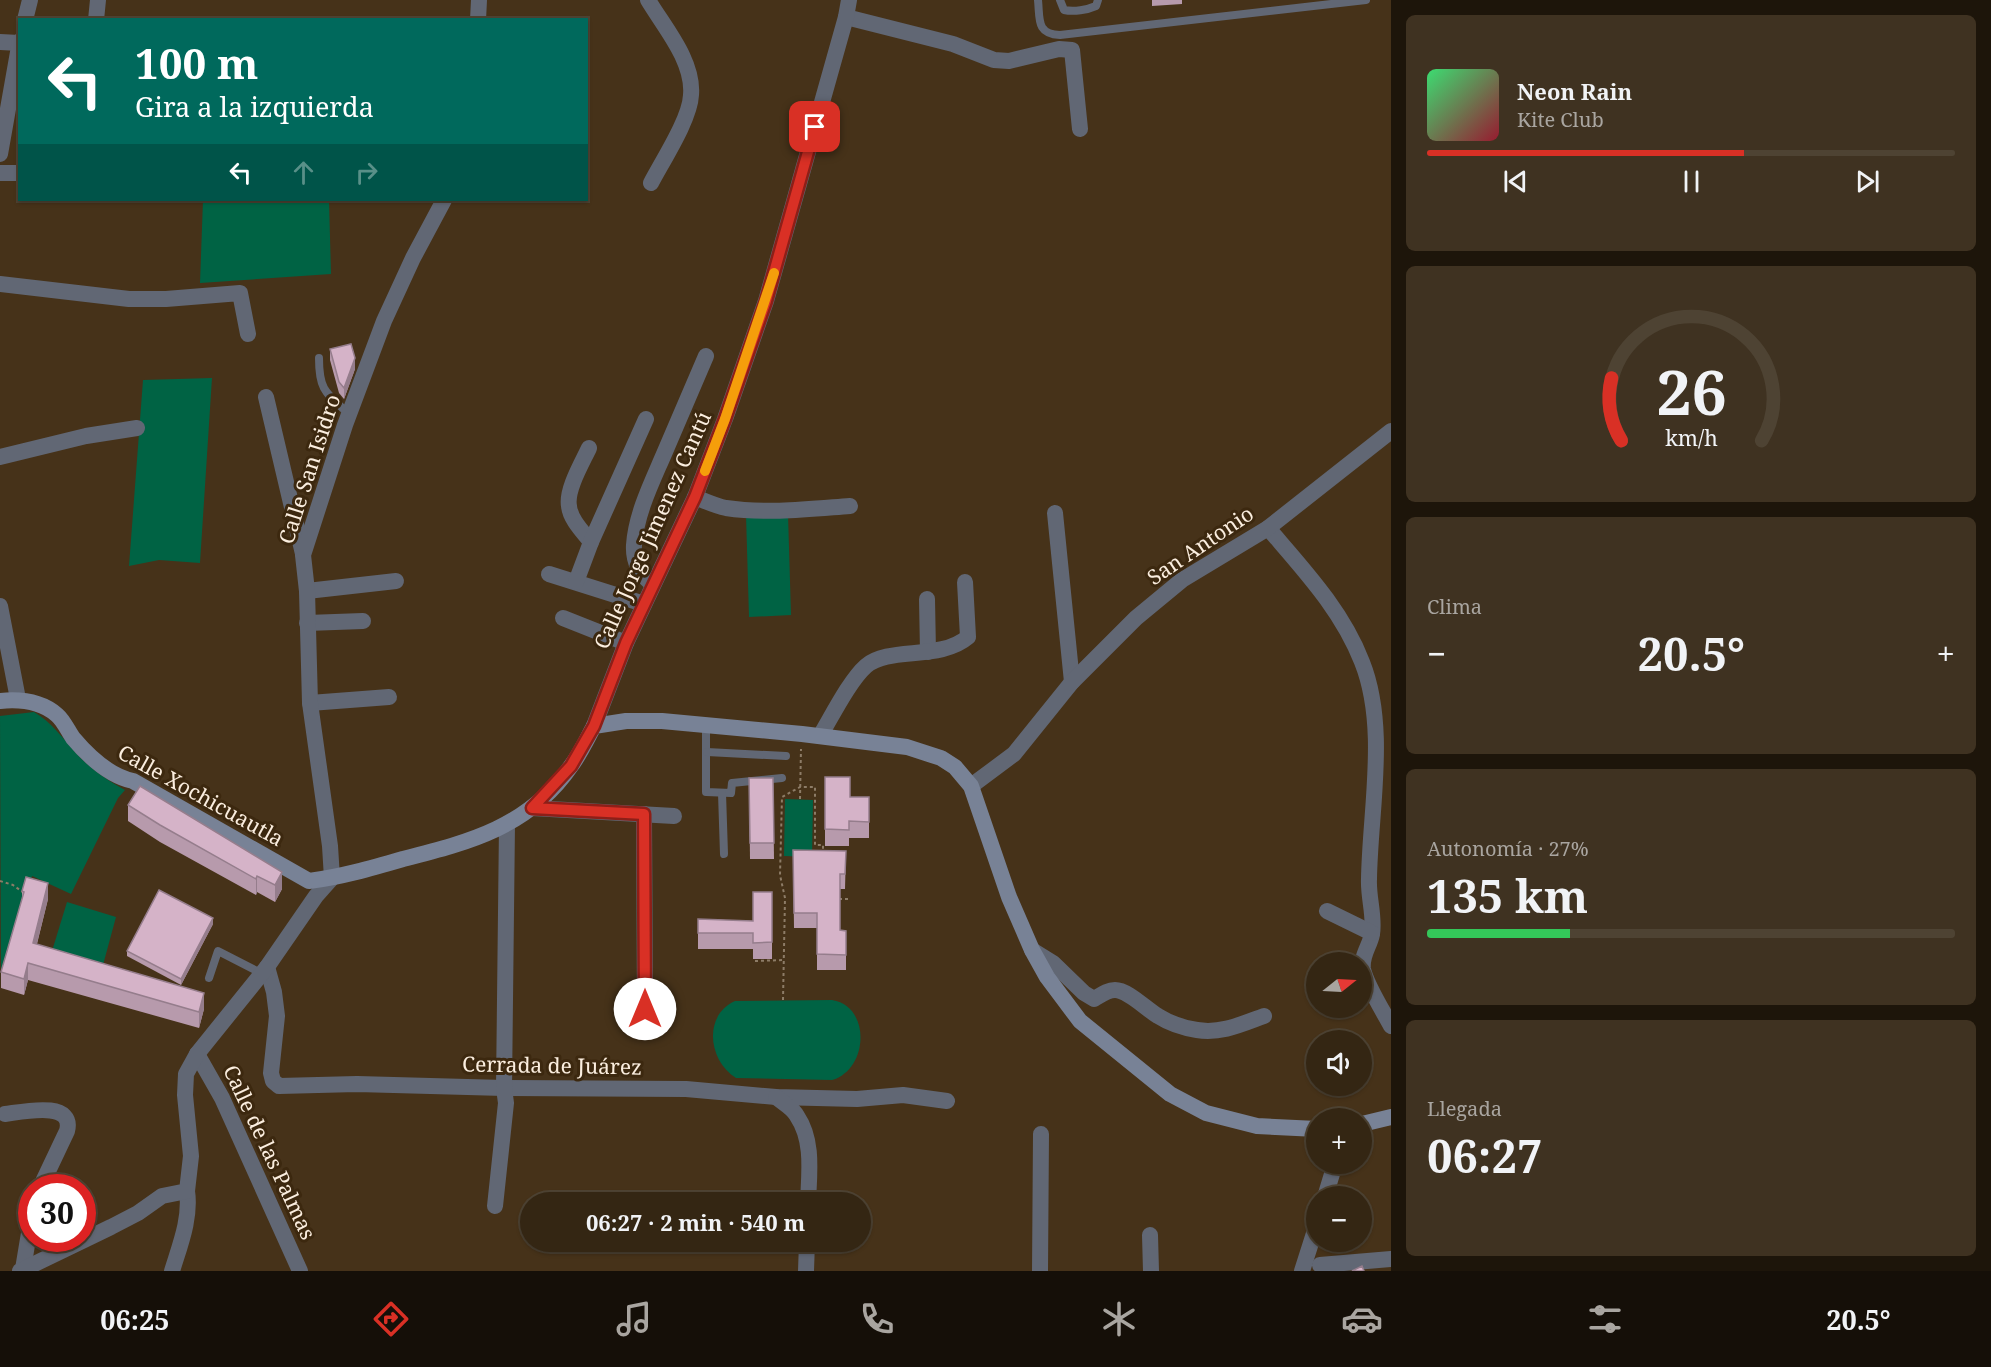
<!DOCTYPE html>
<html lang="es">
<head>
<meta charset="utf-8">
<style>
	:root { --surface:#342613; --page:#3f3221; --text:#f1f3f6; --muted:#a9a5a0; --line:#4e4333; --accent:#d93025 }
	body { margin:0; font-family:"Noto Serif",serif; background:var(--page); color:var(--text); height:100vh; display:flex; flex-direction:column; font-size:22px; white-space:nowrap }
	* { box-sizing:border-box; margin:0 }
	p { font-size:20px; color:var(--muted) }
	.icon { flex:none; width:33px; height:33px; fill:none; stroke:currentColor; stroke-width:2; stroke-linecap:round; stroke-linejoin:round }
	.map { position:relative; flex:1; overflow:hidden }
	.drawer { display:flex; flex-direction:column; gap:15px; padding:15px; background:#1d150a; width:600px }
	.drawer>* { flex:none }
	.top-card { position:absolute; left:18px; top:18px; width:570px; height:183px; border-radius:0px; box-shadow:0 2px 4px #0004,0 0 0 2px var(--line); background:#00695c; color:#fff; overflow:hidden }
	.needle { width:39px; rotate:72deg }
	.tools { position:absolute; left:1306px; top:952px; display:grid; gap:12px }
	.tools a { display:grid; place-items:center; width:66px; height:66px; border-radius:50%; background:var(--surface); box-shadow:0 2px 4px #0004,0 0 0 2px var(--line); font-size:30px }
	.speed { position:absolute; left:18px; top:1174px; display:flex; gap:12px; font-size:30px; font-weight:700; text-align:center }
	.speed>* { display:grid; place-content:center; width:78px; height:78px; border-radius:50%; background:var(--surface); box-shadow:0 2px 4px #0004,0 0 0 2px var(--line); line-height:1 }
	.speed .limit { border:9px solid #d22; background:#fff; color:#111 }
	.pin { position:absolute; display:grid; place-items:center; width:51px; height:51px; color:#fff; margin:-26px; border-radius:12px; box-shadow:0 3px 9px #0006 }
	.me { position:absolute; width:66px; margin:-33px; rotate:0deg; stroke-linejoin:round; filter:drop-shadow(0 0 4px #0008) }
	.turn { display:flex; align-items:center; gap:21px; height:126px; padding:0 18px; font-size:27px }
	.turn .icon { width:78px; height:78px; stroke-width:2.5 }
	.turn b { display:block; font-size:42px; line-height:51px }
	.lanes { display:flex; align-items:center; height:57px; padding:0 18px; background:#0003; justify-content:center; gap:30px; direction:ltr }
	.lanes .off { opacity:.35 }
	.big { font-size:45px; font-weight:700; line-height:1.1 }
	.drawer .widget { flex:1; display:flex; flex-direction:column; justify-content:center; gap:9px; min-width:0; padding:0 21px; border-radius:9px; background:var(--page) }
	.drawer .dial { align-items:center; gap:0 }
	.dial svg { height:156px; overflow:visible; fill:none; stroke:var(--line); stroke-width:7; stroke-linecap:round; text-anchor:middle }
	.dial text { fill:var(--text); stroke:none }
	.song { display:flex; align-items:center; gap:18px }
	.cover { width:72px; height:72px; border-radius:9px; background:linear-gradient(135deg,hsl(140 70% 55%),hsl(350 70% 35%)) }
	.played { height:6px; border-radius:3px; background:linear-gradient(90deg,var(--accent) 60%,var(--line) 60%) }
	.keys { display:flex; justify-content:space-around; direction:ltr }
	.heat { display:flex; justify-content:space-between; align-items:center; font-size:33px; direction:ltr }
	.charge { height:9px; border-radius:4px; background:linear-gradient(90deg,#34c759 27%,var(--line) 0) }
	.trip { position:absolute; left:520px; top:1192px; width:351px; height:60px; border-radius:30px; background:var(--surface); box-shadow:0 2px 4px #0004,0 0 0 2px var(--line); font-weight:700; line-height:60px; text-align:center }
	.tab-bar { display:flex; height:96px; justify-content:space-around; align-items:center; background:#150f08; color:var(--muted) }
	.tab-bar .icon { width:42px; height:42px }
	.tab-bar .on { color:var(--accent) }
	.tab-bar b { font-size:27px; color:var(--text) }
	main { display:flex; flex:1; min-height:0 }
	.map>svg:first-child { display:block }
	.green { fill:#006344 }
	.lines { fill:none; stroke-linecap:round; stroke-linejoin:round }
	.path { stroke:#8d7c67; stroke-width:2; stroke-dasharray:3 3; stroke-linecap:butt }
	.service { stroke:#616774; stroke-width:8 }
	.minor { stroke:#616774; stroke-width:16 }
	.tertiary { stroke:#616774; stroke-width:16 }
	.secondary { stroke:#788296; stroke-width:16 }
	.wall { fill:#b79aac }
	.shaded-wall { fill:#957d8c }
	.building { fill:#d5b3c8; stroke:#957d8c; stroke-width:1.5 }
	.route-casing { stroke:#8d1f18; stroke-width:15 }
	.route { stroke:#d93025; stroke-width:10 }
	.slow { stroke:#f59e0b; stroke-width:10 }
	.labels { text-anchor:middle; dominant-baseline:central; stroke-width:6; stroke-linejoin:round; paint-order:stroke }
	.street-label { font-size:21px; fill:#fbeedf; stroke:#3c280f }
</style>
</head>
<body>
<main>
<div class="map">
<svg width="1391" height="1271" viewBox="0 0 1391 1271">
	<rect width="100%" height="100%" fill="#463219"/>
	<g class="green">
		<polygon points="203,200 329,200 331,274 200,283"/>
		<polygon points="212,378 200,563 159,560 129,566 143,380"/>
		<polygon points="788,514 791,615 749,617 746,515"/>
		<path d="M34,712C51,722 62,737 75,752C89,768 107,780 125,790L118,798L71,894L32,876L1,988L0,716Z"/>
		<polygon points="785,799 813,800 812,857 784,856"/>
		<polygon points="67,902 116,917 103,965 52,951"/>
		<path d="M832,1000C871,1006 869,1069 832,1080L736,1078C708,1061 703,1015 735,1001Z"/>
	</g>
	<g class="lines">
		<g class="path">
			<polyline points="800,799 801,749"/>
			<polyline points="0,881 13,885 24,893"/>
			<polyline points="839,899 848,899"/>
			<polyline points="755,961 784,960"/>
			<polyline points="783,1000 785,898 780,875 782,797 800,787 815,787 815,845 823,845 823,851"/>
		</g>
		<g class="service">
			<path d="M1038,0C1040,19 1036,34 1060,35L1366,0"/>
			<path d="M1060,0L1064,10C1074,12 1087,10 1096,6L1098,0"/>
			<path d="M319,358C319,391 326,393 349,414"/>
			<polyline points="706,726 706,792 731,793 732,783 782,778"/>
			<polyline points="707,752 786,756"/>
			<polyline points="722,793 724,854"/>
			<polyline points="209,978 218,951 255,970 261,975"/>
		</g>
		<g class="minor">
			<path d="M648,0C664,27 694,61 691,95C690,119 663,160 651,183"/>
			<polyline points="846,17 953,44 994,60 1009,61 1059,49 1072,50 1080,129"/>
			<polyline points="25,20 30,0"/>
			<polyline points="96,20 98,0"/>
			<polyline points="478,20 479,0"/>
			<polyline points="0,42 19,43"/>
			<polyline points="0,154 20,41"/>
			<polyline points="0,173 20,173"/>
			<polyline points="0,284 129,299 166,299 240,293 248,334"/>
			<polyline points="266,397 303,554"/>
			<path d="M589,448C582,463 566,490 569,506C570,519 583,532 591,542"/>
			<polyline points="0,457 86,436 137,428"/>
			<path d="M695,497C705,501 716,506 726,508C767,514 810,509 850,506"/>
			<polyline points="1055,513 1072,682"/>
			<path d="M1268,528C1303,569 1342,610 1362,662C1388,727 1370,810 1369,879C1368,897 1375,917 1372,934C1370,946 1361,955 1363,969C1366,984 1383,1011 1391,1026"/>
			<polyline points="549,574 644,604"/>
			<polyline points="576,582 591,542 646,419"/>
			<path d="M653,584C640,576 633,561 634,545C636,514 652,482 664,454C678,421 692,388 706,356"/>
			<polyline points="307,591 396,581"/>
			<polyline points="927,599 928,652"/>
			<polyline points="0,606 18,699"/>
			<polyline points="563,618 626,643"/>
			<polyline points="307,623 363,621"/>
			<polyline points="310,703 389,697"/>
			<path d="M820,736C832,716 850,680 866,666C889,646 940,661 968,637L965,582"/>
			<polyline points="971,786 1014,754 1072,682 1136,618 1182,580 1268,528 1391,431"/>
			<polyline points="532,808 674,816"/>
			<polyline points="644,814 645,1009"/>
			<polyline points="332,878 330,846 310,703 307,591 303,555 345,425 384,321 413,258 444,200"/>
			<polyline points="1327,911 1372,933"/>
			<path d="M1032,950L1053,963L1084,993L1094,999C1101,995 1107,990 1115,990C1128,990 1146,1009 1158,1016C1169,1023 1184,1028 1197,1030C1221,1034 1242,1024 1264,1016"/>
			<polyline points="267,967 274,992 277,1016 271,1073 273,1081 279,1086 357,1084 504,1088 686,1089 776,1097 857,1099 903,1095 947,1101"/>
			<polyline points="197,1054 222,1098 300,1271"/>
			<path d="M776,1097C783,1103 793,1108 797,1116C814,1141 809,1174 808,1203"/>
			<path d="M5,1114C22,1112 75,1100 67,1131L40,1188"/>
			<polyline points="1325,1197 1335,1164"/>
			<polyline points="495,1206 506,1103 504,1088 507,824"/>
			<polyline points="1150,1235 1151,1271"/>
			<polyline points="1320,1265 1391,1259"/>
			<polyline points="23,1269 32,1215"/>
			<path d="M172,1271C180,1245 191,1218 187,1191"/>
			<polyline points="806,1271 807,1242"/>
			<polyline points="1040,1271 1041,1134"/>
			<polyline points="1302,1271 1317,1224"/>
		</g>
		<g class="tertiary">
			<polyline points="594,726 626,643 695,497 725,419 766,301 846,17 849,0"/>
			<polyline points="20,1271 111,1227 138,1213 162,1196 187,1191 191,1156 185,1095 186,1074 197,1054 267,967 316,896 332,878"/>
		</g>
		<g class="secondary">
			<path d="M0,701C20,699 41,701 57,715C64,721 68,731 73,738C89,757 109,776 133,781L309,881C341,877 372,868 403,859C470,842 529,827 571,766C580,754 587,739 594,726L626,721H662L802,734L907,747L941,758L955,767L971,786L1009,897L1032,950L1047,977L1080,1021L1170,1094L1206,1113L1257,1126L1317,1129"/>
			<polyline points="1362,1124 1391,1117"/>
		</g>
	</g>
	<g class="wall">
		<polygon points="1152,0 1182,0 1182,4 1152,6"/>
		<polygon points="330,349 355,369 344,399 339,393 330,360"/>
		<polygon points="825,777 850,797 869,797 869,838 849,838 849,846 825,846"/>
		<polygon points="749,778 773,778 774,859 750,859"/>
		<polygon points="128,805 282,889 275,902 257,892 256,895 160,842 128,821"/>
		<polygon points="793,850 846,851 845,889 840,889 840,930 846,931 846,970 817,970 817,928 794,928"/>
		<polygon points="22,891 48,899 37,944 204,1009 199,1028 28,980 24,995 1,988 1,972 22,899"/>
		<polygon points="772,892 772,959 753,959 753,949 698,949 698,919 753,921"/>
		<polygon points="213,924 181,985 127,956 127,951"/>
	</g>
	<g class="shaded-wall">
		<polygon points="355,358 355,369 344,399 344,388"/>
		<polygon points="282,872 282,889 275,902 275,885"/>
		<polygon points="257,876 257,892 256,895 256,879"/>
		<polygon points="48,883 48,899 33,959 33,943"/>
		<polygon points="213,918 213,924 181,985 181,979"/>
		<polygon points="28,963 28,980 24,995 24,979"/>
		<polygon points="204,993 204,1009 199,1028 199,1012"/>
	</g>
	<g class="building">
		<polygon points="351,344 355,358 344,388 339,382 330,349"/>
		<polygon points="825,777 850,777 850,797 869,797 869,822 849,821 849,830 825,829"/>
		<polygon points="749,778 773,778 774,843 750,843"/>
		<polygon points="140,786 282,872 275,885 257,876 256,879 160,825 128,805"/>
		<polygon points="793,850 846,851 845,874 840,874 840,930 846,931 846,955 817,954 817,913 794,913"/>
		<polygon points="26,877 48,883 33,943 204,993 199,1012 28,963 24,979 1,972 24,892 22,891"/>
		<polygon points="159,890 213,918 181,979 127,951"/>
		<polygon points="753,892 772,892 772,942 753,943 753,933 698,933 698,919 753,921"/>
		<polygon points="1362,1266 1364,1271 1352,1271"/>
	</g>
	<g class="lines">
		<defs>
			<polyline id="route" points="645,1009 644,814 532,808 571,766 594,726 626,643 695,497 725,419 766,301 815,127"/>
		</defs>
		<use href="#route" class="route-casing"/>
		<use href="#route" class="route"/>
		<polyline class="slow" points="705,471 725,419 774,273"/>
	</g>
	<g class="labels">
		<g class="street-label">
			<text transform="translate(309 469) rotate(-72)">Calle San Isidro</text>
			<text transform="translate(652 530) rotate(-66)">Calle Jorge Jimenez Cantú</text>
			<text transform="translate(1200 545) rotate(-34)">San Antonio</text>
			<text transform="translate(201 795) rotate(29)">Calle Xochicuautla</text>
			<text transform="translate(552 1065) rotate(1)">Cerrada de Juárez</text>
			<text transform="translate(270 1152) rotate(65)">Calle de las Palmas</text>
		</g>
	</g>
</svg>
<div class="tools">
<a><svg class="needle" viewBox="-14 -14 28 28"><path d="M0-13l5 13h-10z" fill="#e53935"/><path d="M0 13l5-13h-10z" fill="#a9a5a0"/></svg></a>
<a><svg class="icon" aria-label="sound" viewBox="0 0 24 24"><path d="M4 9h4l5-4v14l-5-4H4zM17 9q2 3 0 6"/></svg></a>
<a>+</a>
<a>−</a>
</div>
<div class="speed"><div class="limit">30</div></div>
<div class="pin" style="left:815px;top:127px;background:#d93025"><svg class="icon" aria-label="arrive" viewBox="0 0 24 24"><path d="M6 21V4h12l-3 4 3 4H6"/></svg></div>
<svg class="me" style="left:645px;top:1009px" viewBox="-20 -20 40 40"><circle r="19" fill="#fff"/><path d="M0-13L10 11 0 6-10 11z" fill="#d93025"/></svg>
<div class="trip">06:27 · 2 min · 540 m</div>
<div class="top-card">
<div class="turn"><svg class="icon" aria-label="left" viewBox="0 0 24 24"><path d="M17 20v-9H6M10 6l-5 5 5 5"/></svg><div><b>100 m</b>Gira a la izquierda</div></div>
<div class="lanes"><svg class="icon" aria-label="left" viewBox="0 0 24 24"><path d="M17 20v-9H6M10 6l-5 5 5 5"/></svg><svg class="icon off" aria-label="ahead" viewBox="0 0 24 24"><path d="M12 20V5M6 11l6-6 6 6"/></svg><svg class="icon off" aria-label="right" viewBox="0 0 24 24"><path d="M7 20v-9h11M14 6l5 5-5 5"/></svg></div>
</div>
</div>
<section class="drawer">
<div class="widget">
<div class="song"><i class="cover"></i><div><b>Neon Rain</b><p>Kite Club</p></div></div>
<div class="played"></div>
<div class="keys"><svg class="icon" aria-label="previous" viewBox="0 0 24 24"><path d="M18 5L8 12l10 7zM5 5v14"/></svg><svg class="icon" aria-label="pause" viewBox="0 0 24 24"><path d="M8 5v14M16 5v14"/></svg><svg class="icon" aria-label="next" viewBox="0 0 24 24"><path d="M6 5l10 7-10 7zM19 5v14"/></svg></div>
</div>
<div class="widget dial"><svg viewBox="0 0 100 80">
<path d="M14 69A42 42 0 1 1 86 69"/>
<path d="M14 69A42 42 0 0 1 9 37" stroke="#d93025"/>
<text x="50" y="56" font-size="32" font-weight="700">26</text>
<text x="50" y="72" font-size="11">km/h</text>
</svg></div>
<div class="widget"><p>Clima</p>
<div class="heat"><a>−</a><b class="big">20.5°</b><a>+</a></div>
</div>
<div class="widget"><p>Autonomía · 27%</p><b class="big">135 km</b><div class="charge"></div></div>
<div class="widget"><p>Llegada</p><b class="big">06:27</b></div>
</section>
</main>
<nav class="tab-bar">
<b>06:25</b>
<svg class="icon on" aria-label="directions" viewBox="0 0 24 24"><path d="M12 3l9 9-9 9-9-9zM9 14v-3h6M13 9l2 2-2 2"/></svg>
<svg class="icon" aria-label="music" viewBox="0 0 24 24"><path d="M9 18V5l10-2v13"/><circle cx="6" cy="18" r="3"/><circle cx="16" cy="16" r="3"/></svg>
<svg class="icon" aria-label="phone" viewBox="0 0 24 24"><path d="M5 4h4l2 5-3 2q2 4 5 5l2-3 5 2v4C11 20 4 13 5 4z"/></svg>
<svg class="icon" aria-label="climate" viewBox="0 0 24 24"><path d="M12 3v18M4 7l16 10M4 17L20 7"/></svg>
<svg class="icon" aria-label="car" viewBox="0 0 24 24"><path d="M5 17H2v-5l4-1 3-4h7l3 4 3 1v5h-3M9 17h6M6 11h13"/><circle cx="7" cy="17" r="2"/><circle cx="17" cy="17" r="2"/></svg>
<svg class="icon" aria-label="filters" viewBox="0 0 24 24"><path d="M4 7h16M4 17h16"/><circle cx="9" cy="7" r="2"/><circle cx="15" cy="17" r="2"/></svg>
<b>20.5°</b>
</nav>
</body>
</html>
